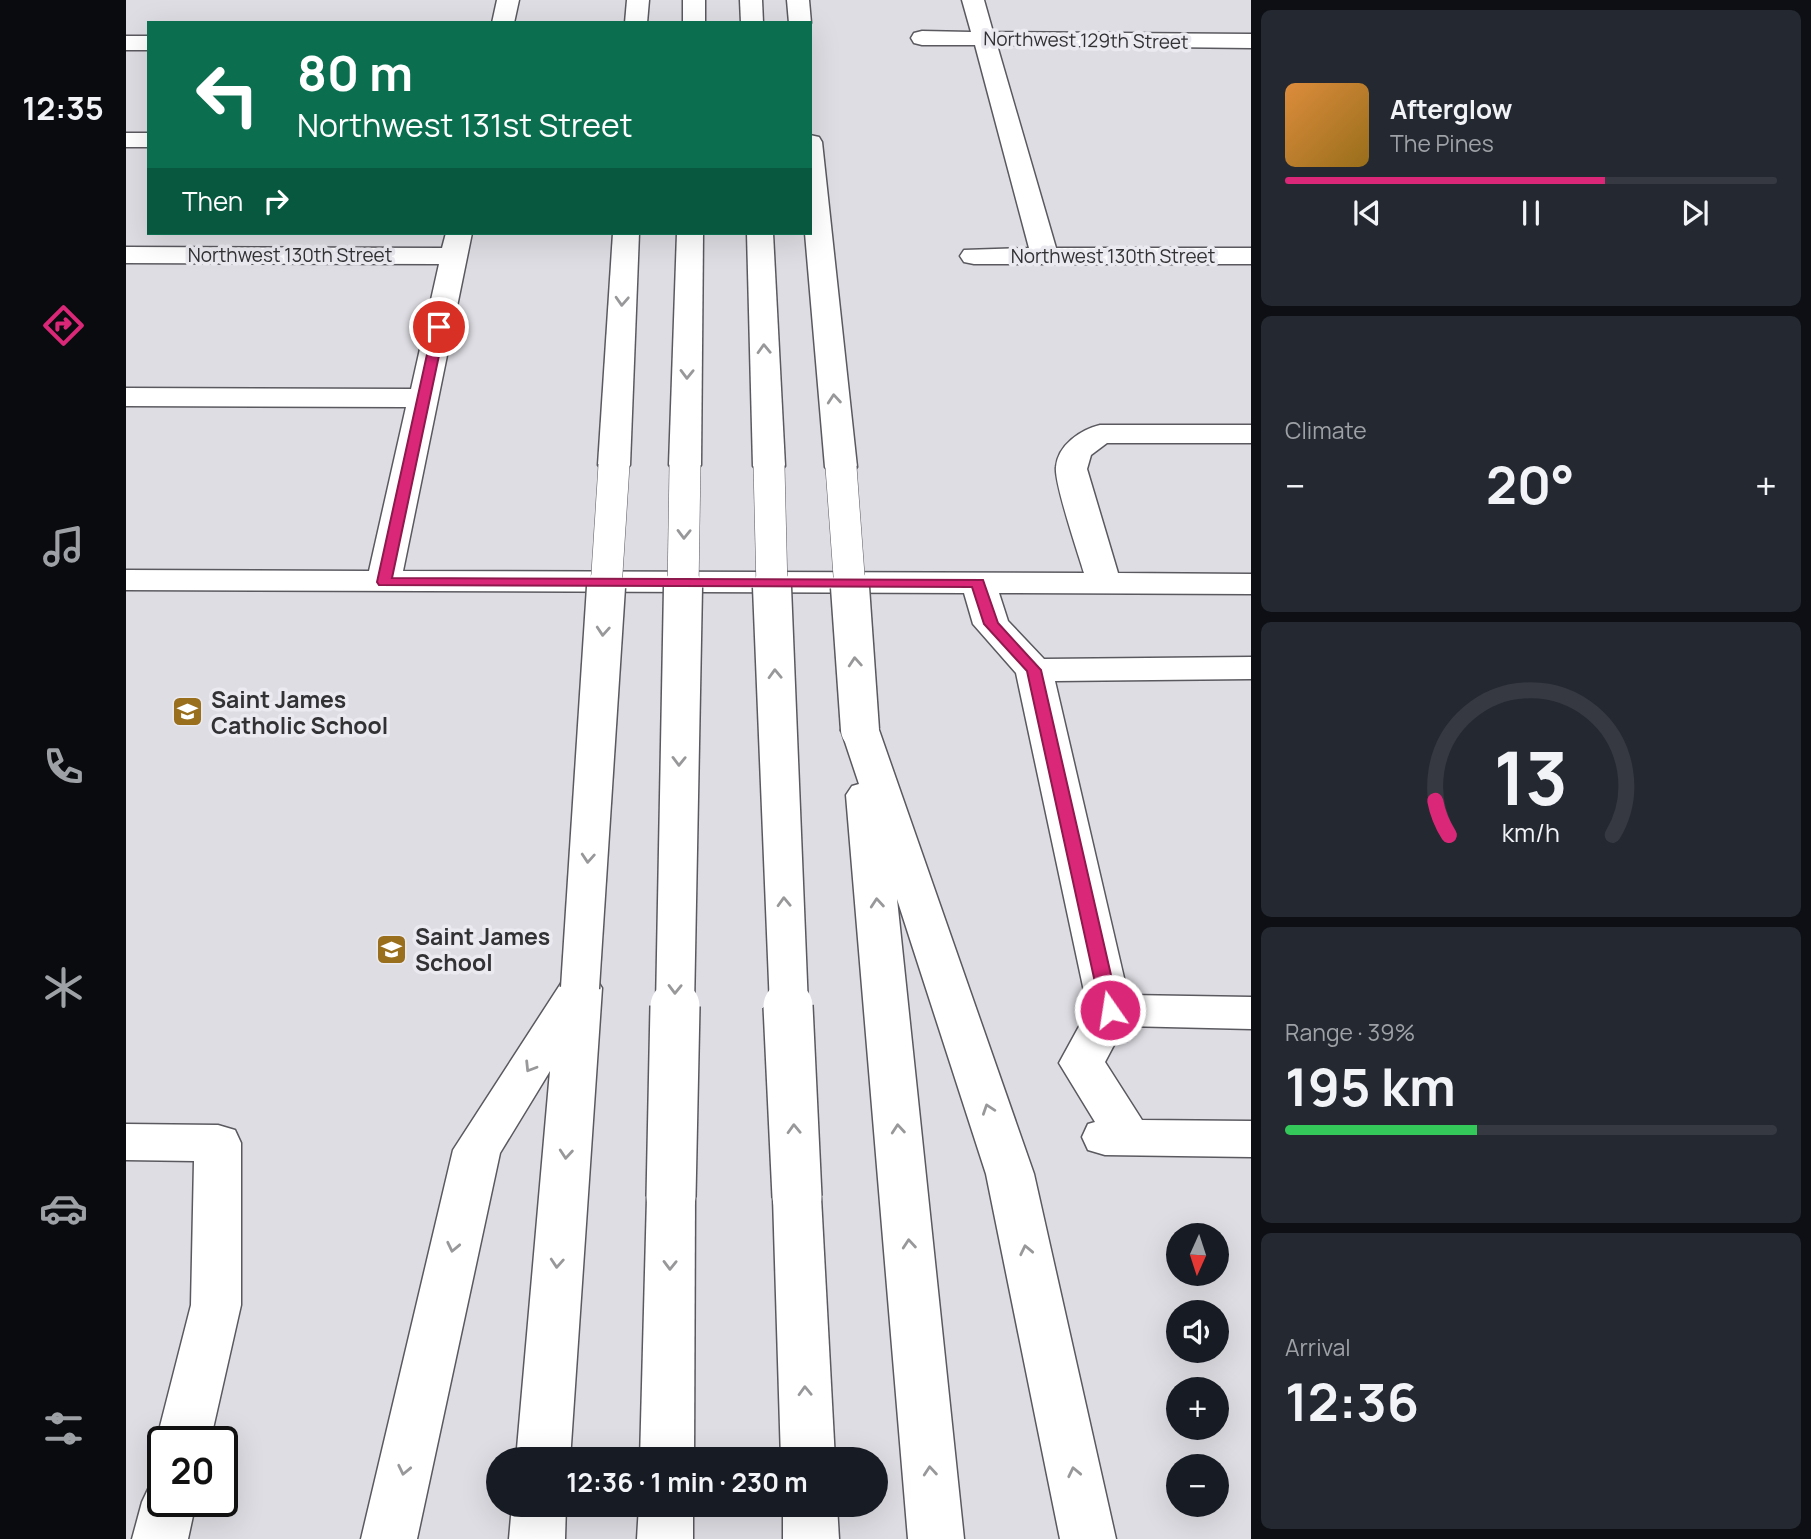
<!DOCTYPE html>
<html lang="en">
<head>
<meta charset="utf-8">
<style>
	:root { --surface:#171b24; --page:#242831; --text:#f1f3f6; --muted:#9ea1a6; --line:#363941; --accent:#db2777 }
	body { margin:0; font-family:Manrope,sans-serif; background:var(--page); color:var(--text); height:100vh; display:flex; flex-direction:column; font-size:26px; white-space:nowrap }
	* { box-sizing:border-box; margin:0 }
	p { font-size:23px; color:var(--muted) }
	.icon { flex:none; width:38px; height:38px; fill:none; stroke:currentColor; stroke-width:2; stroke-linecap:round; stroke-linejoin:round }
	.map { position:relative; flex:1; overflow:hidden }
	.sheet { display:flex; flex-direction:column; gap:10px; padding:10px; background:#0d0f14; width:560px }
	.sheet>* { flex:none }
	.top-card { position:absolute; left:21px; top:21px; width:665px; height:214px; border-radius:0px; box-shadow:0 7px 28px #0002; background:#0b6e4f; color:#fff; overflow:hidden }
	.needle { width:46px; rotate:183deg }
	.fabs { position:absolute; left:1040px; top:1223px; display:grid; gap:14px }
	.fabs a { display:grid; place-items:center; width:63px; height:63px; border-radius:50%; background:var(--surface); box-shadow:0 7px 28px #0002; font-size:35px }
	.speed { position:absolute; left:21px; top:1426px; display:flex; gap:14px; font-size:35px; font-weight:700; text-align:center }
	.speed>* { display:grid; place-content:center; width:91px; height:91px; border-radius:50%; background:var(--surface); box-shadow:0 7px 28px #0002; line-height:1 }
	.speed .limit { border:4px solid #111; border-radius:10px; background:#fff; color:#111 }
	.pin { position:absolute; display:grid; place-items:center; width:60px; height:60px; color:#fff; margin:-30px; border:4px solid #fff; border-radius:50%; box-shadow:0 2px 7px #0007 }
	.me { position:absolute; width:77px; margin:-38px; rotate:347deg; stroke-linejoin:round; filter:drop-shadow(0 0 5px #0008) }
	.turn { display:flex; align-items:center; gap:24px; height:147px; padding:0 35px; font-size:32px }
	.turn .icon { width:91px; height:91px; stroke-width:2.5 }
	.turn b { display:block; font-size:49px; line-height:60px }
	.then { display:flex; align-items:center; height:66px; padding:0 35px; background:#0003; gap:14px; font-size:26px }
	.big { font-size:52px; font-weight:700; line-height:1.1 }
	.sheet .card { flex:1; display:flex; flex-direction:column; justify-content:center; gap:10px; min-width:0; padding:0 24px; border-radius:10px; background:var(--page) }
	.sheet .dial { align-items:center; gap:0 }
	.dial svg { height:182px; overflow:visible; fill:none; stroke:var(--line); stroke-width:7; stroke-linecap:round; text-anchor:middle }
	.dial text { fill:var(--text); stroke:none }
	.song { display:flex; align-items:center; gap:21px }
	.cover { width:84px; height:84px; border-radius:10px; background:linear-gradient(135deg,hsl(30 70% 55%),hsl(40 70% 35%)) }
	.played { height:7px; border-radius:4px; background:linear-gradient(90deg,var(--accent) 65%,var(--line) 65%) }
	.keys { display:flex; justify-content:space-around; direction:ltr }
	.heat { display:flex; justify-content:space-between; align-items:center; font-size:38px; direction:ltr }
	.charge { height:10px; border-radius:5px; background:linear-gradient(90deg,#34c759 39%,var(--line) 0) }
	.trip { position:absolute; left:360px; top:1447px; width:402px; height:70px; border-radius:35px; background:var(--surface); box-shadow:0 7px 28px #0002; font-weight:700; line-height:70px; text-align:center }
	main { display:flex; flex:1; min-height:0 }
	.dock { display:flex; flex-direction:column; width:126px; justify-content:space-around; align-items:center; background:#090b0e; color:var(--muted) }
	.dock .icon { width:49px; height:49px }
	.dock .active { color:var(--accent) }
	.dock b { font-size:32px; color:var(--text) }
	.map>svg:first-child { display:block }
	.lines { fill:none; stroke-linecap:round; stroke-linejoin:round }
	.minor-casing { stroke:#5a595f; stroke-width:3 }
	.highway-casing { stroke:#5a595f; stroke-width:3 }
	.minor { fill:#fff; fill-rule:evenodd }
	.highway { fill:#fff; fill-rule:evenodd }
	.highway-bridge-far2-casing { stroke:#5a595f; stroke-width:32; stroke-linecap:butt }
	.highway-bridge-far1-casing { stroke:#5a595f; stroke-width:41; stroke-linecap:butt }
	.highway-bridge-casing { stroke:#5a595f; stroke-width:52; stroke-linecap:butt }
	.highway-bridge-far2 { stroke:#fff; stroke-width:31 }
	.highway-bridge-far1 { stroke:#fff; stroke-width:38 }
	.highway-bridge { stroke:#fff; stroke-width:49 }
	.oneway { stroke:#98989a }
	.route { fill:#db2777; stroke:#8e194d; stroke-width:2 }
	.labels { text-anchor:middle; dominant-baseline:central; stroke-width:7; stroke-linejoin:round; paint-order:stroke }
	.far-street-label { font-size:19px; fill:#323234; stroke:#ebeaf1 }
	.poi-label { font-size:23px; font-weight:bold; fill:#323234; stroke:#ebeaf1; text-anchor:start }
</style>
</head>
<body>
<main>
<nav class="dock">
<b>12:35</b>
<svg class="icon active" aria-label="directions" viewBox="0 0 24 24"><path d="M12 3l9 9-9 9-9-9zM9 14v-3h6M13 9l2 2-2 2"/></svg>
<svg class="icon" aria-label="music" viewBox="0 0 24 24"><path d="M9 18V5l10-2v13"/><circle cx="6" cy="18" r="3"/><circle cx="16" cy="16" r="3"/></svg>
<svg class="icon" aria-label="phone" viewBox="0 0 24 24"><path d="M5 4h4l2 5-3 2q2 4 5 5l2-3 5 2v4C11 20 4 13 5 4z"/></svg>
<svg class="icon" aria-label="climate" viewBox="0 0 24 24"><path d="M12 3v18M4 7l16 10M4 17L20 7"/></svg>
<svg class="icon" aria-label="car" viewBox="0 0 24 24"><path d="M5 17H2v-5l4-1 3-4h7l3 4 3 1v5h-3M9 17h6M6 11h13"/><circle cx="7" cy="17" r="2"/><circle cx="17" cy="17" r="2"/></svg>
<svg class="icon" aria-label="filters" viewBox="0 0 24 24"><path d="M4 7h16M4 17h16"/><circle cx="9" cy="7" r="2"/><circle cx="15" cy="17" r="2"/></svg>
</nav>
<div class="map">
<svg width="1125" height="1539" viewBox="0 0 1125 1539">
	<rect width="100%" height="100%" fill="#dedde3"/>
	<g class="lines">
		<defs>
			<g id="minor">
				<polygon points="371,0 393,0 388,23 366,23"/>
				<polygon points="836,0 858,0 867,32 1125,34 1125,48 871,45 930,248 1125,248 1125,264 848,264 838,262 834,256 838,250 903,248 849,45 796,45 788,43 785,38 788,33 796,31 845,32"/>
				<rect x="0" y="36" width="23" height="14"/>
				<rect x="0" y="133" width="23" height="14"/>
				<path d="M320,233H346L277,571L958,573C952,553 928,483 930,467C932,445 954,430 974,425H1125V443H981L965,455L961,469L992,573L1125,574V594L873,593L882,621L918,659L1125,657V679L929,681L1002,995L1125,997V1029L998,1026L979,1062L1016,1120L1125,1121V1157L979,1155L962,1150L956,1137L962,1124L969,1122L933,1063L962,1010L890,673L847,624L838,593L0,590V570L243,571L280,407L0,406V388L285,389L313,264L0,263V247L316,248Z"/>
				<polygon points="0,1124 92,1125 109,1130 115,1143 115,1305 84,1442 37,1442 37,1456 30,1442 65,1305 68,1161 0,1160"/>
				<polygon points="37,1480 37,1502 70,1502 62,1539 6,1539 16,1502 24,1485"/>
			</g>
			<g id="highway">
				<polygon points="501,0 523,0 521,23 499,23"/>
				<rect x="557" y="0" width="22" height="23"/>
				<polygon points="614,0 636,0 637,23 615,23"/>
				<polygon points="661,0 683,0 685,23 684,24 663,23"/>
				<polygon points="684,135 693,137 696,142 731,467 726,474 715,477 704,474 699,467 679,233 684,233"/>
				<polygon points="487,233 513,233 504,465 499,472 488,475 477,472 472,465"/>
				<polygon points="551,233 577,233 575,465 570,472 559,475 548,472 543,465"/>
				<polygon points="621,233 647,233 659,466 654,473 643,476 632,473 627,466"/>
				<polygon points="734,718 747,722 753,730 908,1174 990,1539 934,1539 860,1174 771,899 838,1539 782,1539 720,795 726,786 733,784 715,730 721,722"/>
				<polygon points="454,973 469,977 476,988 444,1460 390,1460 424,1071 374,1153 291,1539 235,1539 327,1150 439,977"/>
				<polygon points="545,1178 562,1184 569,1197 568,1460 514,1460 521,1197 528,1184"/>
				<polygon points="671,1178 688,1184 695,1197 709,1460 655,1460 647,1197 654,1184"/>
				<polygon points="386,1505 440,1505 439,1539 383,1539"/>
				<polygon points="513,1505 567,1505 567,1539 511,1539"/>
				<polygon points="657,1505 711,1505 713,1539 657,1539"/>
			</g>
		</defs>
		<use href="#minor" class="minor-casing"/>
		<use href="#highway" class="highway-casing"/>
		<use href="#minor" class="minor"/>
		<use href="#highway" class="highway"/>
		<defs>
			<g id="highway-bridge-far2">
				<polyline points="643,466 646,589"/>
				<polyline points="715,467 724,589"/>
				<polyline points="480,589 488,465"/>
				<polyline points="557,589 559,465"/>
			</g>
			<g id="highway-bridge-far1">
				<polyline points="646,587 663,1007"/>
				<polyline points="724,587 734,730"/>
				<polyline points="454,988 480,587"/>
				<polyline points="549,1007 557,587"/>
			</g>
			<g id="highway-bridge">
				<polyline points="662,1006 671,1197"/>
				<polyline points="545,1197 549,1006"/>
			</g>
		</defs>
		<use href="#highway-bridge-far2" class="highway-bridge-far2-casing"/>
		<use href="#highway-bridge-far1" class="highway-bridge-far1-casing"/>
		<use href="#highway-bridge" class="highway-bridge-casing"/>
		<use href="#highway-bridge-far2" class="highway-bridge-far2"/>
		<use href="#highway-bridge-far1" class="highway-bridge-far1"/>
		<use href="#highway-bridge" class="highway-bridge"/>
	</g>
	<defs><path id="oneway-chevron" d="M-2-3.5L2.5 0L-2 3.5" fill="none" stroke-width="1.6" stroke-linecap="round" stroke-linejoin="round" transform="scale(1.75)"/></defs>
	<g class="oneway">
		<use href="#oneway-chevron" transform="translate(496 301) rotate(93)"/>
		<use href="#oneway-chevron" transform="translate(638 349) rotate(-92)"/>
		<use href="#oneway-chevron" transform="translate(561 374) rotate(91)"/>
		<use href="#oneway-chevron" transform="translate(708 399) rotate(-95)"/>
		<use href="#oneway-chevron" transform="translate(558 534) rotate(91)"/>
		<use href="#oneway-chevron" transform="translate(477 631) rotate(94)"/>
		<use href="#oneway-chevron" transform="translate(729 662) rotate(-94)"/>
		<use href="#oneway-chevron" transform="translate(649 674) rotate(-92)"/>
		<use href="#oneway-chevron" transform="translate(553 761) rotate(91)"/>
		<use href="#oneway-chevron" transform="translate(462 858) rotate(94)"/>
		<use href="#oneway-chevron" transform="translate(658 902) rotate(-92)"/>
		<use href="#oneway-chevron" transform="translate(751 903) rotate(-95)"/>
		<use href="#oneway-chevron" transform="translate(549 989) rotate(91)"/>
		<use href="#oneway-chevron" transform="translate(404 1067) rotate(122)"/>
		<use href="#oneway-chevron" transform="translate(862 1109) rotate(-109)"/>
		<use href="#oneway-chevron" transform="translate(668 1129) rotate(-92)"/>
		<use href="#oneway-chevron" transform="translate(772 1129) rotate(-95)"/>
		<use href="#oneway-chevron" transform="translate(440 1154) rotate(95)"/>
		<use href="#oneway-chevron" transform="translate(783 1244) rotate(-95)"/>
		<use href="#oneway-chevron" transform="translate(327 1247) rotate(102)"/>
		<use href="#oneway-chevron" transform="translate(900 1250) rotate(-102)"/>
		<use href="#oneway-chevron" transform="translate(431 1263) rotate(94)"/>
		<use href="#oneway-chevron" transform="translate(544 1265) rotate(91)"/>
		<use href="#oneway-chevron" transform="translate(679 1391) rotate(-92)"/>
		<use href="#oneway-chevron" transform="translate(278 1470) rotate(102)"/>
		<use href="#oneway-chevron" transform="translate(804 1471) rotate(-95)"/>
		<use href="#oneway-chevron" transform="translate(948 1472) rotate(-102)"/>
	</g>
	<polygon class="route" points="313,323 319,327 266,578 857,580 872,623 915,670 993,1010 991,1015 978,1015 975,1010 901,671 858,624 846,587 253,585 251,582 307,327"/>
	<defs>
		<symbol id="school-square" viewBox="-11 -11 22 22"><rect x="-9" y="-9" width="18" height="18" rx="4" fill="#996f1d" stroke="#ebeaf1"/><path d="M0-5L7-2L0 1L-7-2ZM-4 1L0 2.5L4 1V4Q0 6-4 4Z" fill="#fff"/></symbol>
	</defs>
	<g fill-rule="evenodd">
		<use href="#school-square" x="44" y="694" width="35" height="35"/>
		<use href="#school-square" x="248" y="932" width="35" height="35"/>
	</g>
	<g class="labels">
		<g class="far-street-label">
			<text transform="translate(960 40) rotate(1)">Northwest 129th Street</text>
			<text x="164" y="255">Northwest 130th Street</text>
			<text x="987" y="256">Northwest 130th Street</text>
		</g>
		<g class="poi-label">
			<text x="85" y="699">Saint James<tspan x="85" dy="26">Catholic School</tspan></text>
			<text x="289" y="936">Saint James<tspan x="289" dy="26">School</tspan></text>
		</g>
	</g>
</svg>
<div class="fabs">
<a><svg class="needle" viewBox="-14 -14 28 28"><path d="M0-13l5 13h-10z" fill="#e53935"/><path d="M0 13l5-13h-10z" fill="#9ea1a6"/></svg></a>
<a><svg class="icon" aria-label="sound" viewBox="0 0 24 24"><path d="M4 9h4l5-4v14l-5-4H4zM17 9q2 3 0 6"/></svg></a>
<a>+</a>
<a>−</a>
</div>
<div class="speed"><div class="limit">20</div></div>
<div class="pin" style="left:313px;top:327px;background:#d93025"><svg class="icon" aria-label="arrive" viewBox="0 0 24 24"><path d="M6 21V4h12l-3 4 3 4H6"/></svg></div>
<svg class="me" style="left:984px;top:1010px" viewBox="-20 -20 40 40"><circle r="17" fill="#db2777" stroke="#fff" stroke-width="3"/><path d="M0-11L8 9 0 5-8 9z" fill="#fff"/></svg>
<div class="trip">12:36 · 1 min · 230 m</div>
<div class="top-card">
<div class="turn"><svg class="icon" aria-label="left" viewBox="0 0 24 24"><path d="M17 20v-9H6M10 6l-5 5 5 5"/></svg><div><b>80 m</b>Northwest 131st Street</div></div>
<div class="then">Then<svg class="icon" aria-label="right" viewBox="0 0 24 24"><path d="M7 20v-9h11M14 6l5 5-5 5"/></svg></div>
</div>
</div>
<section class="sheet">
<div class="card">
<div class="song"><i class="cover"></i><div><b>Afterglow</b><p>The Pines</p></div></div>
<div class="played"></div>
<div class="keys"><svg class="icon" aria-label="previous" viewBox="0 0 24 24"><path d="M18 5L8 12l10 7zM5 5v14"/></svg><svg class="icon" aria-label="pause" viewBox="0 0 24 24"><path d="M8 5v14M16 5v14"/></svg><svg class="icon" aria-label="next" viewBox="0 0 24 24"><path d="M6 5l10 7-10 7zM19 5v14"/></svg></div>
</div>
<div class="card"><p>Climate</p>
<div class="heat"><a>−</a><b class="big">20°</b><a>+</a></div>
</div>
<div class="card dial"><svg viewBox="0 0 100 80">
<path d="M14 69A42 42 0 1 1 86 69"/>
<path d="M14 69A42 42 0 0 1 8 54" stroke="#db2777"/>
<text x="50" y="56" font-size="32" font-weight="700">13</text>
<text x="50" y="72" font-size="11">km/h</text>
</svg></div>
<div class="card"><p>Range · 39%</p><b class="big">195 km</b><div class="charge"></div></div>
<div class="card"><p>Arrival</p><b class="big">12:36</b></div>
</section>
</main>
</body>
</html>
